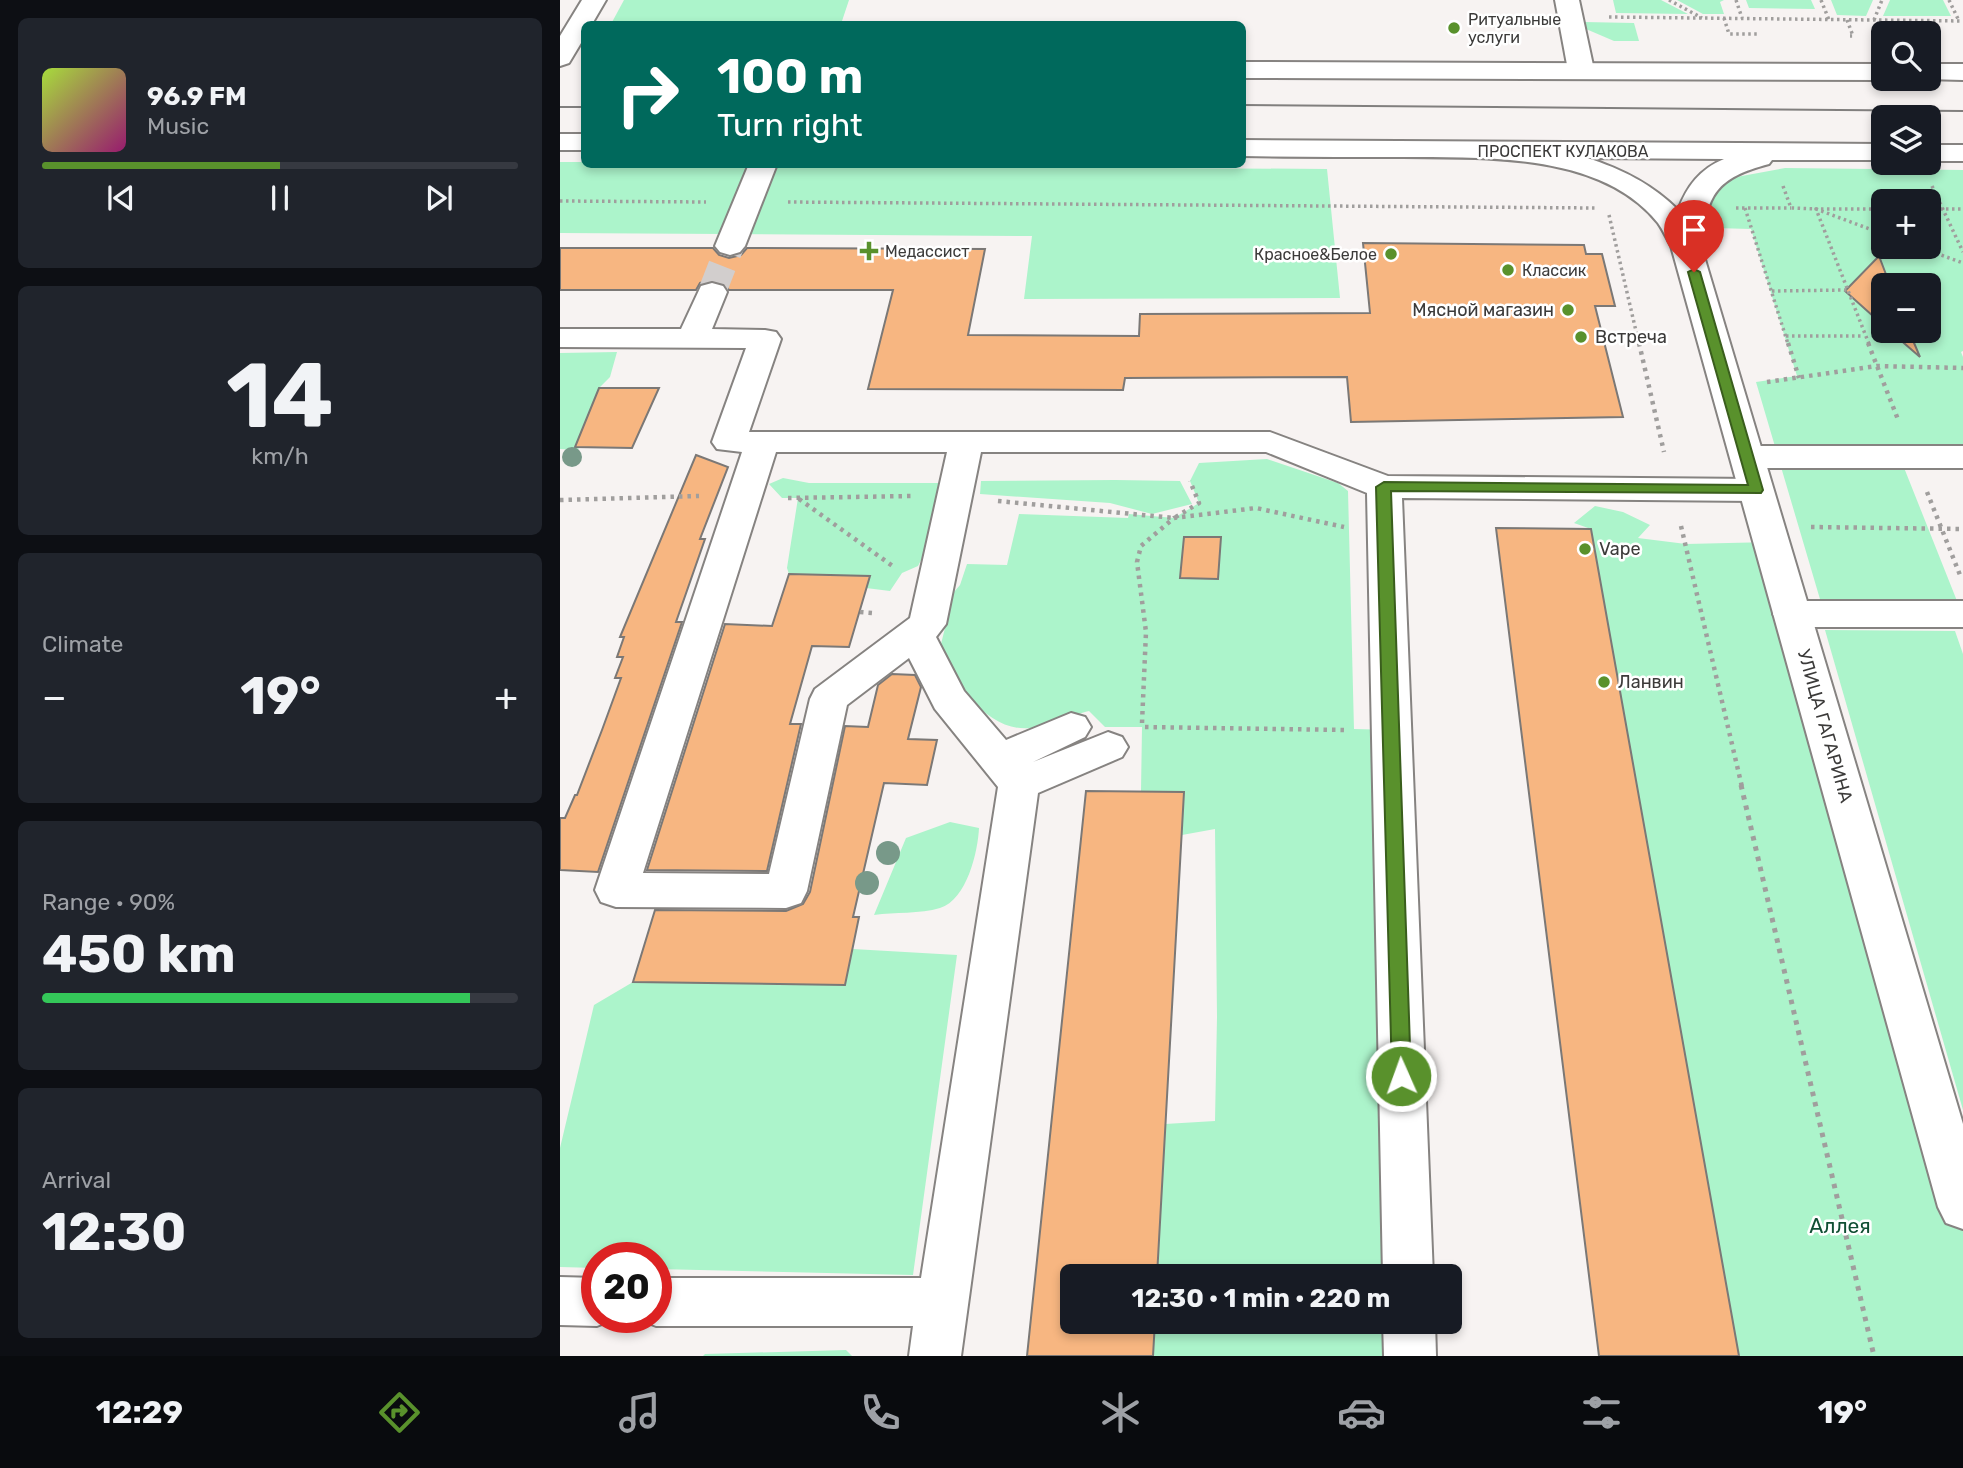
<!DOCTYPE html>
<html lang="en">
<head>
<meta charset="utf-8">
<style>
	:root { --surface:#171b24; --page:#20242c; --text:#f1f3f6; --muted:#9ea1a6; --line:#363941; --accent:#59912c }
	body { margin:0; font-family:Rubik,sans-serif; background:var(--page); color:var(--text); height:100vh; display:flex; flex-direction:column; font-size:26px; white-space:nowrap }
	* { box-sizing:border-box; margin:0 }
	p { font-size:23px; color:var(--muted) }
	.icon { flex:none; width:38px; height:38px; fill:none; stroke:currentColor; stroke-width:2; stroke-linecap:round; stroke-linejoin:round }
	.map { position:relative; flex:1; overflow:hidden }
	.panel { display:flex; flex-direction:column; gap:18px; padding:18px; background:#0d0f14; width:560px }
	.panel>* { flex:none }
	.top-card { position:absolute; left:21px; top:21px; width:665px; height:147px; border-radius:10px; box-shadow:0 4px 10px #0003; background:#00695c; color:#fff; overflow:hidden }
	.tools { position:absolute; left:1311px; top:21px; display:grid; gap:14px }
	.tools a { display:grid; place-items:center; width:70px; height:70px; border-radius:10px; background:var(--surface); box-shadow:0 4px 10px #0003; font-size:35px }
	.speed { position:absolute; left:21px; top:1242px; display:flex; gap:14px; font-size:35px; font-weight:700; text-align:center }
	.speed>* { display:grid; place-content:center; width:91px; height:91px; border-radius:50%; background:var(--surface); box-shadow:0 4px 10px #0003; line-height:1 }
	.speed .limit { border:10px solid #d22; background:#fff; color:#111 }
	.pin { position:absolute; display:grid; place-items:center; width:60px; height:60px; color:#fff; margin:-72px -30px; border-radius:50% 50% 50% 0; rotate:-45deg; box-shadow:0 0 7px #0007 }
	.pin .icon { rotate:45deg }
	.me { position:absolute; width:77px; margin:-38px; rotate:358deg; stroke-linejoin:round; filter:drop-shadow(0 0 5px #0008) }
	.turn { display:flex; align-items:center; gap:24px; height:147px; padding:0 21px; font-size:32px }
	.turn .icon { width:91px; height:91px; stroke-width:2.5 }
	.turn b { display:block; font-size:49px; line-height:60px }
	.big { font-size:52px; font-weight:700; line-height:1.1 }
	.panel .tile { flex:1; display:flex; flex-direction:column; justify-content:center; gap:10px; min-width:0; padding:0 24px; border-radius:10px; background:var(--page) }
	.panel .dial { align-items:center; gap:0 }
	.dial b { font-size:91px; line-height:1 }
	.song { display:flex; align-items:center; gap:21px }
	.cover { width:84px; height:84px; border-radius:10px; background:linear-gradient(135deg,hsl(80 70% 55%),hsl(320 70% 35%)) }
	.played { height:7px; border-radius:4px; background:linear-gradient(90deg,var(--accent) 50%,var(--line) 50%) }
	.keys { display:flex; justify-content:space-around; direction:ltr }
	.heat { display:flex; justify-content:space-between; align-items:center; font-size:38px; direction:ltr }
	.charge { height:10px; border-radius:5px; background:linear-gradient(90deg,#34c759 90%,var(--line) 0) }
	.trip { position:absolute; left:500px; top:1264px; width:402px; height:70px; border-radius:10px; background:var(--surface); box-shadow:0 4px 10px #0003; font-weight:700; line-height:70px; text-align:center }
	.menu { display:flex; height:112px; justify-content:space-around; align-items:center; background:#090b0e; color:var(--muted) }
	.menu .icon { width:49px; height:49px }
	.menu .on { color:var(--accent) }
	.menu b { font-size:32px; color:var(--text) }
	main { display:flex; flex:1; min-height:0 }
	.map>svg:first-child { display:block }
	.green { fill:#acf4cb; fill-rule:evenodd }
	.building { fill:#f7b681; stroke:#7b7876; stroke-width:2 }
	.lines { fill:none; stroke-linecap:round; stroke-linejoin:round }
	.minor-tunnel { stroke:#d2cecd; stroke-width:28; stroke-dasharray:28 14; stroke-linecap:butt }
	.minor-casing { stroke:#868381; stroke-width:4 }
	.major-casing { stroke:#868381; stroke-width:4 }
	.path-far2 { stroke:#a09e9d; stroke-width:3.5; stroke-dasharray:2.5 3.5; stroke-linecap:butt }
	.path-far1 { stroke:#a09e9d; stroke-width:4.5; stroke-dasharray:3.5 5; stroke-linecap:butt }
	.path { stroke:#a09e9d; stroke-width:5; stroke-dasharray:4.5 6; stroke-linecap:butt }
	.minor { fill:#fff; fill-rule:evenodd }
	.major { fill:#fff; fill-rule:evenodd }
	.tram { stroke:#817f7e; stroke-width:2 }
	.tree { fill:#789989 }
	.route { fill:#59912c; stroke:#3a5e1d; stroke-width:2 }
	.poi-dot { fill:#59912c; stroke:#fff; stroke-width:2.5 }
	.labels { text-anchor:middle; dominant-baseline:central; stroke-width:5; stroke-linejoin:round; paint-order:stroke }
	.far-poi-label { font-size:16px; fill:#3c3b3a; stroke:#fff; text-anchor:start }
	.far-street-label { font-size:16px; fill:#3c3b3a; stroke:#fff }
	.poi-label { font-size:18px; fill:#3c3b3a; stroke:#fff; text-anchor:start }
	.street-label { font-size:18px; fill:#3c3b3a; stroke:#fff }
	.near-park-label { font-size:21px; fill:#104f33; stroke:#fff }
</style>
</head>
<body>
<main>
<section class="panel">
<div class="tile">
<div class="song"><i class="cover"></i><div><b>96.9 FM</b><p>Music</p></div></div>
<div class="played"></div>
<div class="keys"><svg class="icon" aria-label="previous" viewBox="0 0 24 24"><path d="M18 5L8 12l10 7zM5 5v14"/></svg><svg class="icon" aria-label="pause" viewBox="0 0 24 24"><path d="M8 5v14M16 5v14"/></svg><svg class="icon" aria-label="next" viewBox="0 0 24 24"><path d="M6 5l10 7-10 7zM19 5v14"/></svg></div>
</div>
<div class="tile dial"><b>14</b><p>km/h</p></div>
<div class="tile"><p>Climate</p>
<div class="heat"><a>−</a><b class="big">19°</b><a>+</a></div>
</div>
<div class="tile"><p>Range · 90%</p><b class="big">450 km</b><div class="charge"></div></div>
<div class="tile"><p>Arrival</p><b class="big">12:30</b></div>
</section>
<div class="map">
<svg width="1403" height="1356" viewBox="0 0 1403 1356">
	<rect width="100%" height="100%" fill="#f7f3f2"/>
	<g class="green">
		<polygon points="64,0 289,0 281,24 51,24"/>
		<polygon points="1053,0 1101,0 1128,14 1056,13"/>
		<polygon points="1117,0 1164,0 1160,2 1164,14 1143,14"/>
		<polygon points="1186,0 1251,0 1255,9 1189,8"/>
		<polygon points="1271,0 1313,0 1306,16 1277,15"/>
		<polygon points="1330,0 1383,0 1391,16 1323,16"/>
		<polygon points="1024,22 1074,23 1079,41 1054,41 1026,29"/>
		<polygon points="0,162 24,162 24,164 767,169 780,298 464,299 472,236 0,233"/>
		<path d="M1225,168L1403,170V351L1401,352L1403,357V445H1335L1399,606H1262L1196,382L1237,376L1191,229L1154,228L1146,189L1171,178ZM1323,201H1368V247H1323ZM1323,285H1368V331H1323Z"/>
		<polygon points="57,352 50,377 39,388 18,450 0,449 0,353"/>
		<path d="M707,459L778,483L788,491L794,729L831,730L848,1276H597L605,1124L655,1121L657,1017L655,829L622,835L624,792L581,791L582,727H545L529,711C513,715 485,727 471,728C428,733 397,684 379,652L387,620L388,599L400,585L407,564L447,565L459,514L568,518L569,514L614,518L639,503L630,481L639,463ZM624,537L661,538L658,579L620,578Z"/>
		<polygon points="223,478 249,483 397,483 383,517 358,566 342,573 330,591 306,588 309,576 229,574 227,568 238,498 222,498 209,484"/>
		<polygon points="555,480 620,481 632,504 592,514 550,503 420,494 421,481"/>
		<polygon points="1035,506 1063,512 1090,525 1078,538 1126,544 1211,542 1403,1207 1403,1356 1179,1356 1031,529 1014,523"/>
		<polygon points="1265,630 1395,631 1403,654 1403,1110"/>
		<path d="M390,822L419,828C418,851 407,900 380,908C360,914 335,912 314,915L346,838Z"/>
		<polygon points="293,949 397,955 353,1275 96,1269 96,1258 37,1258 37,1268 0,1267 0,1148 34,1005 73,982 285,985"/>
		<polygon points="595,1321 849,1321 850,1356 593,1356"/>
		<polygon points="286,1350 292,1356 143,1356 145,1354"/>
	</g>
	<g class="building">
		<polygon points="803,243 1024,245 1026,254 1042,254 1055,306 1035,306 1063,417 791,422 787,377 565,378 563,390 308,389 333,290 169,290 164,283 153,280 140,283 136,290 0,290 0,248 153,248 159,255 169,258 181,255 187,248 425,249 408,335 579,336 580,314 810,313"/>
		<polygon points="1319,256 1330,285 1323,285 1323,325 1285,291"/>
		<polygon points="1330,331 1349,331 1360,357"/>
		<polygon points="39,388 99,388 72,448 15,447"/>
		<polygon points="136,455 168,467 140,539 145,539 116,622 122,622 38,872 0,870 0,818 5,818 15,795 17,795 42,730 61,678 55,678 63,657 57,657 64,637 60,637"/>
		<polygon points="936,528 1031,529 1179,1356 1039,1356"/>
		<polygon points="624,537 661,537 658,579 620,578"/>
		<polygon points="229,574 310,576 289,647 252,646 230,724 241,724 207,871 87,870 165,624 212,626"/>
		<polygon points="332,674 355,675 361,687 348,739 377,740 367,785 324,783 293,917 299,917 285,985 73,982 95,910 226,911 243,904 250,892 285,726 308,727 318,685"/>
		<polygon points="526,791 624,792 597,1276 513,1276 513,1321 595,1321 593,1356 467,1356"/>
	</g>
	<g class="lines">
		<polyline class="minor-tunnel" points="152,292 170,246"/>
		<defs>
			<g id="minor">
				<polygon points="995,0 1019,0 1034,70 1030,76 1021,78 1012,76 1008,70"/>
				<polygon points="189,164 217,164 185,246 180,252 170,255 160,252 155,246"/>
				<path d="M152,283L163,286L167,292L152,329L205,330L216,332L221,339L189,432H710L828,476L1196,479L1208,482L1213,490L1208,498L1196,501L842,498L873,1276H823L807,493L706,452H421L386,624L376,637L404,691L446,740L511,713L525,717L531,727L525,737L473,762L548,732L562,737L568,747L562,757L478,793L401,1356H349L353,1326H96L78,1319L96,1318V1278H361L438,787L375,709L349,658L287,705L247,891L241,903L226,908L56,907L41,902L35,890L182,452L157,449L152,442L186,348L0,347V329H121L141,286ZM216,452H387L350,618L255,689L250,699L209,874L83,873Z"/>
				<polygon points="1187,446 1403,446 1403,468 1187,468 1175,464 1170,457 1175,450"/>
				<polygon points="1232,601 1403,601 1403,627 1232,627 1219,623 1213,614 1219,605"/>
				<polygon points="0,1277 37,1278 37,1318 55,1319 37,1326 0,1325"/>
				<polygon points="823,1321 875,1321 876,1356 824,1356"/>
			</g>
			<g id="major">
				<polygon points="22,0 46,0 32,24 24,24 24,38 9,63 0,66 0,36"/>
				<polygon points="682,62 1323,64 1323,79 1327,79 1323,80 682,78"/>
				<polygon points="1368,64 1403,64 1403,80 1364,79 1368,79"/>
				<rect x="0" y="134" width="24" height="16"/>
				<path d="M682,140L1323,144V160H1212L1209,164C1156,178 1147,194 1141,246L1403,1124V1229L1386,1223L1378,1207L1111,246C1107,239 1103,230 1098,223C1041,152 924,158 843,157C789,157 736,157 682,156ZM1027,158L1164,159C1140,169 1127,186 1118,210C1092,184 1062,169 1027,158Z"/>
				<rect x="1368" y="145" width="35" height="16"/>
			</g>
		</defs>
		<use href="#minor" class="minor-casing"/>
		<use href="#major" class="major-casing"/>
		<g class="path-far2">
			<polyline points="1109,0 1142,18"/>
			<polyline points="1176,0 1182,18"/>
			<polyline points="1261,0 1269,20"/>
			<polyline points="1389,0 1399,21"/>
			<polyline points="1049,17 1403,21"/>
			<polyline points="1164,18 1169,34 1197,34"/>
			<polyline points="1287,20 1293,36 1290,36"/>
			<polyline points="1314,20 1322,0"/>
			<polyline points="1223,186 1231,208 1256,209 1323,234"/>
			<polyline points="1372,186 1403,252"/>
			<polyline points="0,201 146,202"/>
			<polyline points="228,202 1035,208"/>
			<polyline points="1176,208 1231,208"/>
			<polyline points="1185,208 1228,344"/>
			<polyline points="1368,209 1403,209"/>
			<polyline points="1049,215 1079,344"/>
			<polyline points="1359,247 1403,263"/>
			<polyline points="1212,291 1287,290"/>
			<polyline points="1226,336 1304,336"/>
			<polyline points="1309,344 1256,209 1323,209"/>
		</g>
		<g class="path-far1">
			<polyline points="1079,343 1104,452"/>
			<polyline points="1228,343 1239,378"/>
			<polyline points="1308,343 1339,422"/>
			<polyline points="1207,382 1317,366 1403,368"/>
			<polyline points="1367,492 1400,575"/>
			<polyline points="228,498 353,496"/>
			<polyline points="239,499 334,567"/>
			<polyline points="0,500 139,496"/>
			<polyline points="438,501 614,518 639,503 630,481"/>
			<polyline points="1121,526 1182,787"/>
			<polyline points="1251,527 1403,529"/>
			<polyline points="300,612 312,613"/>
			<polyline points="582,723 586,632 577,562 581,546 614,518 696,508 784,527"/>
			<polyline points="585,727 786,730"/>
		</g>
		<polyline class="path" points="1181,785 1314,1356"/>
		<use href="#minor" class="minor"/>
		<use href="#major" class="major"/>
		<g class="tram">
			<polyline points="682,105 1403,111"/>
			<polyline points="0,107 24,107"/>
		</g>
	</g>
	<g class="tree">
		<circle cx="12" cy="457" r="10"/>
		<circle cx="328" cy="853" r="12"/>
		<circle cx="307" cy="883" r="12"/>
	</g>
	<polygon class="route" points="1134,269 1140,272 1203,490 1201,493 831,491 851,1076 848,1082 841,1085 835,1082 832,1076 816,487 824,482 1188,485 1128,272"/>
	<g class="poi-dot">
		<circle cx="894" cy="28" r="7"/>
		<path d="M305.5 240.5h7v7h7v7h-7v7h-7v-7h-7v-7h7z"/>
		<circle cx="831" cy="254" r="7"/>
		<circle cx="948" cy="270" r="7"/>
		<circle cx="1008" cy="310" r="7"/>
		<circle cx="1021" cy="337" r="7"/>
		<circle cx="1025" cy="549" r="7"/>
		<circle cx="1044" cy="682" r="7"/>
	</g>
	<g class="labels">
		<g class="far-poi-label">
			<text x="908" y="19">Ритуальные<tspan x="908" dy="18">услуги</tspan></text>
			<text x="325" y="251">Медассист</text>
			<text x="817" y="254" text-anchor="end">Красное&amp;Белое</text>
			<text x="962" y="270">Классик</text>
		</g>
		<g class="far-street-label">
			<text x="1003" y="151">ПРОСПЕКТ КУЛАКОВА</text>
		</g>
		<g class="poi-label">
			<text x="994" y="310" text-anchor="end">Мясной магазин</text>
			<text x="1035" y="337">Встреча</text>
			<text x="1039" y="549">Vape</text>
			<text x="1058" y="682">Ланвин</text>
		</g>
		<g class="street-label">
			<text transform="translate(1265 726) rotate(74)">УЛИЦА ГАГАРИНА</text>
		</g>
		<g class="near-park-label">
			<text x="1280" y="1225">Аллея</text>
		</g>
	</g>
</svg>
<div class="tools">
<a><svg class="icon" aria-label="search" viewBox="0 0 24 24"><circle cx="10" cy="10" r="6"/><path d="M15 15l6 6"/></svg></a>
<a><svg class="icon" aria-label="layers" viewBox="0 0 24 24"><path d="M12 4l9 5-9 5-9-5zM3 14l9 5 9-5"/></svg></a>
<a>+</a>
<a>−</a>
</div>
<div class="speed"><div class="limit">20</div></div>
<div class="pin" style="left:1134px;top:272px;background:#d93025"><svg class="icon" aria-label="arrive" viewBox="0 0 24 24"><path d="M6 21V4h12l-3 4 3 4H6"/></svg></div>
<svg class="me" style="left:841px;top:1076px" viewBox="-20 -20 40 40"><circle r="17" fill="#59912c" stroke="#fff" stroke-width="3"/><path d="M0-11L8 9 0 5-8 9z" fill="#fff"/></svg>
<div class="trip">12:30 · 1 min · 220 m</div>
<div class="top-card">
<div class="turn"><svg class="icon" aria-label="right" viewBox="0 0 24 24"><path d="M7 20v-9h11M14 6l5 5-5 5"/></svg><div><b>100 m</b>Turn right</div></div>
</div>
</div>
</main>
<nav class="menu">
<b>12:29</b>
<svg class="icon on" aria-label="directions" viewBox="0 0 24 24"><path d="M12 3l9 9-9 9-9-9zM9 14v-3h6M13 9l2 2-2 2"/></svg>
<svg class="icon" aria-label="music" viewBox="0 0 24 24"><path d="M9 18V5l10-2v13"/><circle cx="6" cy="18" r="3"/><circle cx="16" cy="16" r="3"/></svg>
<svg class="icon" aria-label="phone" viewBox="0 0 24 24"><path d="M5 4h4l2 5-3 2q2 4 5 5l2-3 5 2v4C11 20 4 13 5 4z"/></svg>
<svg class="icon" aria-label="climate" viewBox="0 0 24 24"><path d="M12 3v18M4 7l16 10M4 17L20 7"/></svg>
<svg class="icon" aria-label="car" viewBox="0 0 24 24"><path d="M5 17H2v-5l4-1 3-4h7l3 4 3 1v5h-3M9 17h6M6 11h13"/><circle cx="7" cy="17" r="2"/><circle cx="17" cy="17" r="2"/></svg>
<svg class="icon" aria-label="filters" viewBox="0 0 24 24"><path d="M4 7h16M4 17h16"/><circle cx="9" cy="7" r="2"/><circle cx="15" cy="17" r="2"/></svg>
<b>19°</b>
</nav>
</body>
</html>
